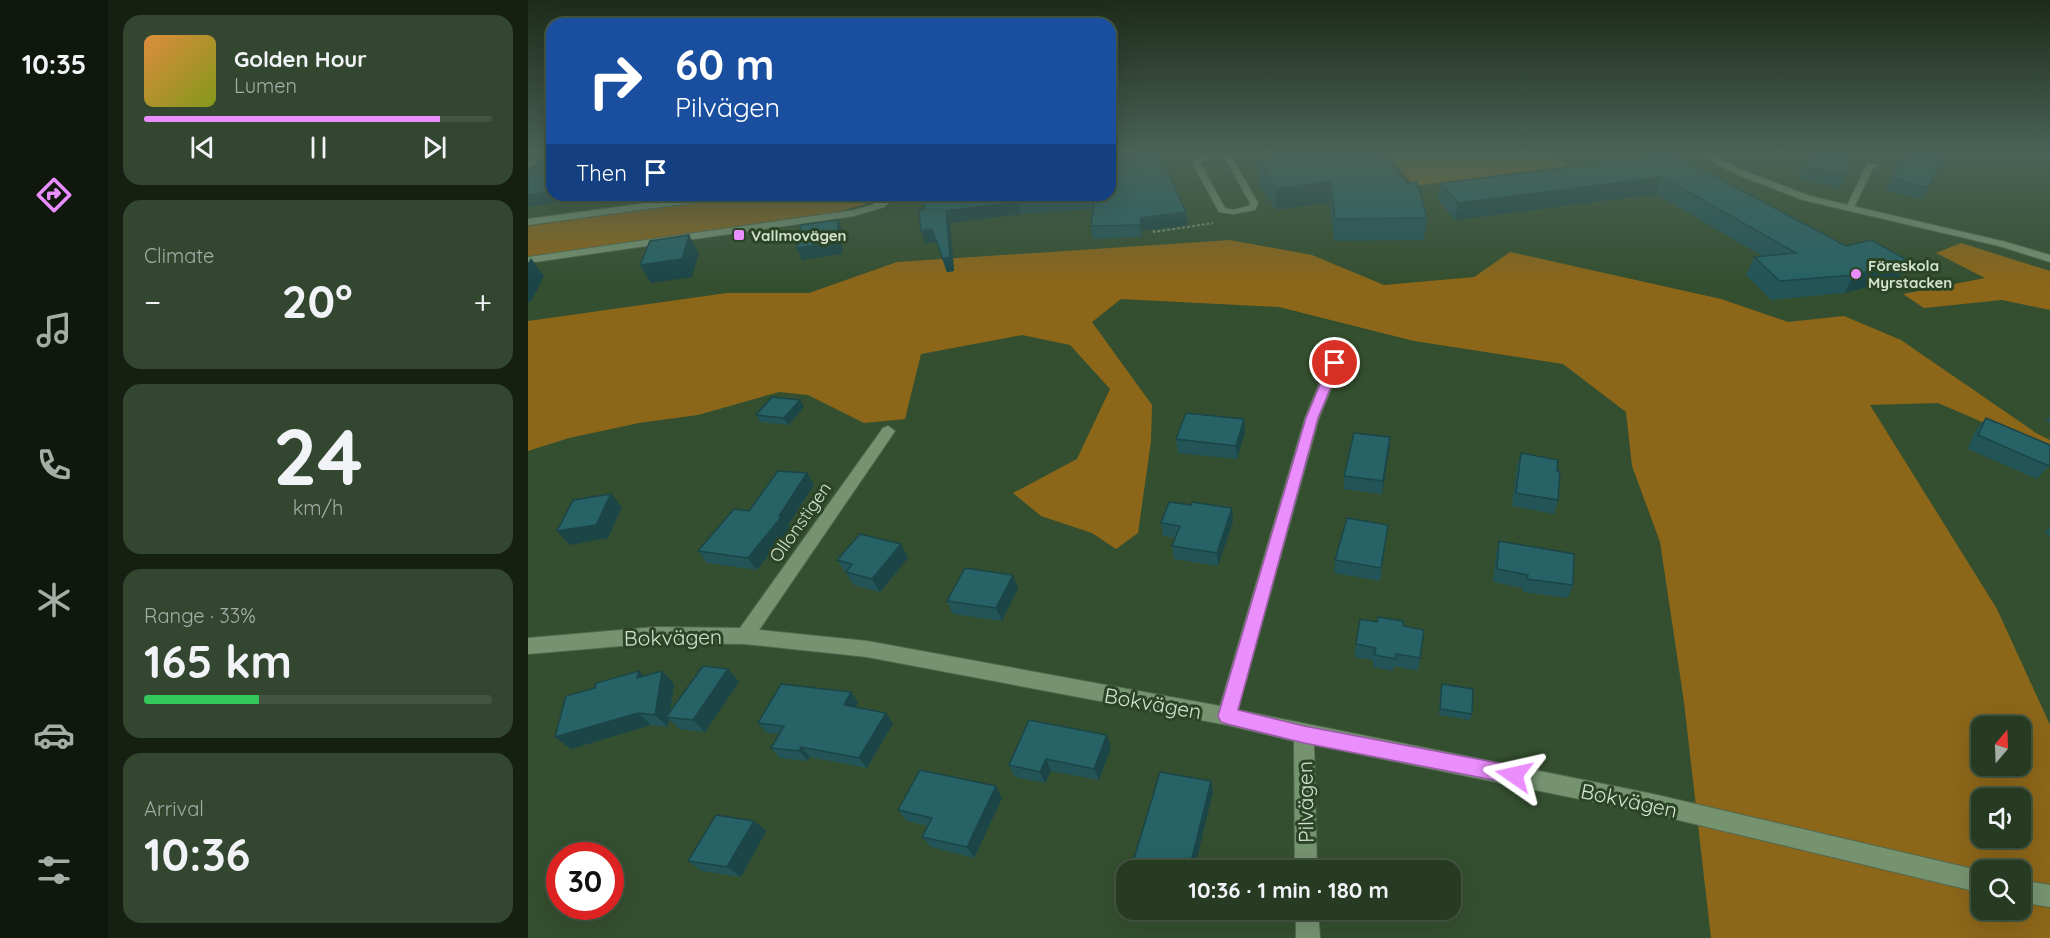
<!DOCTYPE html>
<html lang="en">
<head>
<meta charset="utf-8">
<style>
	:root { --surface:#273b23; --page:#334630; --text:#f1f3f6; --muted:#a4ada6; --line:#435541; --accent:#ea8dfd }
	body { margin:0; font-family:Quicksand,sans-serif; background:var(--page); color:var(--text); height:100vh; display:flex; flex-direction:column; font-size:22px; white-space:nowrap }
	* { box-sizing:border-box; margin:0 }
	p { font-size:20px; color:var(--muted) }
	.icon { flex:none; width:33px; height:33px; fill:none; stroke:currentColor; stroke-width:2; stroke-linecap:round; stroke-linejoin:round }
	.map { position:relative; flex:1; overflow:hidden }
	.panel { display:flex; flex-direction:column; gap:15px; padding:15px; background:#152013; width:420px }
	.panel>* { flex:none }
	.guide { position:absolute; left:18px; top:18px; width:570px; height:183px; border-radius:18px; box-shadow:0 6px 24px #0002,0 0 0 2px var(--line); background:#1a4fa0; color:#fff; overflow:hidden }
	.needle { width:39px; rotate:19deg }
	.buttons { position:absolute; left:1443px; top:716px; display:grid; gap:12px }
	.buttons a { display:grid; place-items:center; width:60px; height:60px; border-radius:12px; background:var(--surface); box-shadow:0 6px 24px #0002,0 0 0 2px var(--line); font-size:30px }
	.speed { position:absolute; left:18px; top:842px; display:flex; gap:12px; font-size:30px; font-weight:700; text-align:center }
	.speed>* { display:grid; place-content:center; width:78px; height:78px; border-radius:50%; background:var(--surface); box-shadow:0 6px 24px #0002,0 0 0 2px var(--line); line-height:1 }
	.speed .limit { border:9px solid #d22; background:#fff; color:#111 }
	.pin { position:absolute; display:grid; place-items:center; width:51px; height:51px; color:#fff; margin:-26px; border:3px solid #fff; border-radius:50%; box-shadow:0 2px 6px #0007 }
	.me { position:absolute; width:66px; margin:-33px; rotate:281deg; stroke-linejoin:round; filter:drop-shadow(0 0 4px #0008) }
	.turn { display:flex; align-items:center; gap:21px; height:126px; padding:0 30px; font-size:27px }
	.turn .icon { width:78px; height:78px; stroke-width:2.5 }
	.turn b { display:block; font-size:42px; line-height:51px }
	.then { display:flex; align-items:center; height:57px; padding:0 30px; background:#0003; gap:12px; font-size:22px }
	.big { font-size:45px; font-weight:700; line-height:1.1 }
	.panel .card { flex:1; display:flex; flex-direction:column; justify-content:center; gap:9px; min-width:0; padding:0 21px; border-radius:18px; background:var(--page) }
	.panel .dial { align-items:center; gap:0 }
	.dial b { font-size:78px; line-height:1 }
	.song { display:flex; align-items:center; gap:18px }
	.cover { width:72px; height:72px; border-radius:9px; background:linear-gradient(135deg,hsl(30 70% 55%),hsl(70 70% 35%)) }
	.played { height:6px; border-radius:3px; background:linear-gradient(90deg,var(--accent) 85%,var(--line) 85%) }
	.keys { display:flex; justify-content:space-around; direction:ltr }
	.heat { display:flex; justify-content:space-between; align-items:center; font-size:33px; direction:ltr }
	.charge { height:9px; border-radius:4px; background:linear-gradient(90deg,#34c759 33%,var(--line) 0) }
	.trip { position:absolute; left:588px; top:860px; width:345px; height:60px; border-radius:18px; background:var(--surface); box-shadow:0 6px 24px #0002,0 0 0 2px var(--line); font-weight:700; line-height:60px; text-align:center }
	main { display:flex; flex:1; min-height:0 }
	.tab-bar { display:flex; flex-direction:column; width:108px; justify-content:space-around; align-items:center; background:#10180e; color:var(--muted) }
	.tab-bar .icon { width:42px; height:42px }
	.tab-bar .current { color:var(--accent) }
	.tab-bar b { font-size:27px; color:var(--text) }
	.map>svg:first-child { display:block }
	.green { fill:#8c6619; fill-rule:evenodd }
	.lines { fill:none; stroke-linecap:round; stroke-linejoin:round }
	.lane-casing { stroke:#52684e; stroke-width:2 }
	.street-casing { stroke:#52684e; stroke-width:2 }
	.secondary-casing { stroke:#52684e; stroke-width:2 }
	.path { stroke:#7b9177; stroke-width:2; stroke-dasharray:3 2; stroke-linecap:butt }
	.lane { fill:#769370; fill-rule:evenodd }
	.street { fill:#769370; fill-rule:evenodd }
	.secondary { fill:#769370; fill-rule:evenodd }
	.wall { fill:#225458 }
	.shaded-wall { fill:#1b4547 }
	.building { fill:#276266; stroke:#1b4547; stroke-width:1.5 }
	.route { fill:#ea8dfd; stroke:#985ca4; stroke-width:1.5 }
	.poi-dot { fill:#ea8dfd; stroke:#2a4425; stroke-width:2 }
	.labels { text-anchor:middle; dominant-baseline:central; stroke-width:6; stroke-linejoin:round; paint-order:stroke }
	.far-poi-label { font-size:15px; font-weight:bold; fill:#d2e2cf; stroke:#2a4425; text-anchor:start }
	.street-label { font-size:18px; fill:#d2e2cf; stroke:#2a4425 }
	.near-street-label { font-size:21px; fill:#d2e2cf; stroke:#2a4425 }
</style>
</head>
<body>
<main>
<nav class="tab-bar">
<b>10:35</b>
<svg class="icon current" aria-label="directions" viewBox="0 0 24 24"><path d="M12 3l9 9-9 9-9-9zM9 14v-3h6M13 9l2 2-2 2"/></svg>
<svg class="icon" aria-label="music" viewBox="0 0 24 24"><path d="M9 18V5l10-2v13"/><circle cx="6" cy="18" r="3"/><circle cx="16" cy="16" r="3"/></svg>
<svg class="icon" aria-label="phone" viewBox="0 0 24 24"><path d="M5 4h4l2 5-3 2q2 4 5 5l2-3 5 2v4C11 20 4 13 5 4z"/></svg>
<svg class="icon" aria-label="climate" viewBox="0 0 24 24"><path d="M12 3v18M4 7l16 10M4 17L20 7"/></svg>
<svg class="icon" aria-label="car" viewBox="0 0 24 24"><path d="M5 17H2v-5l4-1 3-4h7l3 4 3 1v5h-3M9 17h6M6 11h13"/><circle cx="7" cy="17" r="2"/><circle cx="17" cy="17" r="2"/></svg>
<svg class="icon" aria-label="filters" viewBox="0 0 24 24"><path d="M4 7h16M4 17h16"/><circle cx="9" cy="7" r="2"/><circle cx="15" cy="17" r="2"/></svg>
</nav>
<section class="panel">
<div class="card">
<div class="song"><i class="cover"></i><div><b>Golden Hour</b><p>Lumen</p></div></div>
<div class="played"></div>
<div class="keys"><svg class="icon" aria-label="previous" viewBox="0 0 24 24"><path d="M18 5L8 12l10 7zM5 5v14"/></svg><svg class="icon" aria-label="pause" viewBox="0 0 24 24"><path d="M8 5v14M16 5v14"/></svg><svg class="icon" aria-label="next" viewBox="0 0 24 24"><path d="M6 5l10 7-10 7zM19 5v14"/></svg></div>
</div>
<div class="card"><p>Climate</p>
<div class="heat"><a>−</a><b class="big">20°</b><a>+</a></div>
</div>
<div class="card dial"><b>24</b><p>km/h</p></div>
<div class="card"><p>Range · 33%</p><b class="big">165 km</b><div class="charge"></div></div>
<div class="card"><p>Arrival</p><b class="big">10:36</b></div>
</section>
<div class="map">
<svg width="1522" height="938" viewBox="0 0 1522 938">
	<rect width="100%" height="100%" fill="#344f2f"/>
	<g class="green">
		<polygon points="859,152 1024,152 1039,166 886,186"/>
		<polygon points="225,195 351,195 335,205 308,212 0,257 0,226"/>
		<path d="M702,240L784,255L856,285L946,277L982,252L1193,299L1260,322L1316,316L1373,340L1508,433L1522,440V451L1410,403L1342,405L1469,609L1522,725V938H1183L1156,702L1132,542L1104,466L1098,412L1035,364L886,341L751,307L593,299L564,322L624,405L623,441L610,533L588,549L564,533L513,516L485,493L549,459L582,389L542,345L494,335L393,354L377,419L336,423L280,395L251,392L170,415L111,423L41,438L0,451V321L199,293H281L369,262ZM1454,726H1492V765H1454ZM1454,798H1492V837H1454ZM1454,870H1492V909H1454Z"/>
		<polygon points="1433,243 1522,271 1522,310 1474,300 1396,308 1375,294 1457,278 1408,253"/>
	</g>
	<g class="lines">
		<defs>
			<g id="lane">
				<path d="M683,152L702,155L705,159L730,203L727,210L705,214L691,212L664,162ZM685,156L696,159L699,161L722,203L721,206L705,210L697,208L672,163Z"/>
				<polygon points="1339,164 1347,164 1351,166 1345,168 1325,210 1319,210 1318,208"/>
			</g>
			<g id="street">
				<polygon points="21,152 24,152 24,157 0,167 0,161"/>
				<polygon points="1166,152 1178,152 1214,170 1282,196 1478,242 1522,255 1522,262 1471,246 1275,200 1208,174"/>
				<polygon points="800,349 805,350 814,363 791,418 710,710 1125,794 1454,871 1454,893 1125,814 786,745 789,870 767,870 766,741 699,725 339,657 217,644 128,643 0,654 0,638 128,627 212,628 355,428 360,426 367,431 365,434 231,630 339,641 692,706 777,418 800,363 794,353"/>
				<polygon points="1492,880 1522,885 1522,907 1492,902"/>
				<polygon points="768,909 790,909 792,938 768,938"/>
			</g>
			<g id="secondary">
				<polygon points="620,152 645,152 640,155 582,163 582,157"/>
				<polygon points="178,195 206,195 201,198 0,225 0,219"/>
				<polygon points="359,195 370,195 356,207 326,216 0,263 0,257 326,210 344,205"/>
			</g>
		</defs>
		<use href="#lane" class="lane-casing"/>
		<use href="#street" class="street-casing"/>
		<use href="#secondary" class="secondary-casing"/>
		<g class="path">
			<polyline points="382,200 390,195"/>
			<polyline points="214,201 258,200 282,195"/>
			<polyline points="623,226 626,232 685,223"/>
		</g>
		<use href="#lane" class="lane"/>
		<use href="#street" class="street"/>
		<use href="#secondary" class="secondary"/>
	</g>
	<g class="wall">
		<polygon points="731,152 849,152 899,218 896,240 806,241 802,202 748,210 731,184"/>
		<polygon points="1103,160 1318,246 1381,261 1370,279 1316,293 1243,300 1218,275 1226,257 1234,256 1128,194 927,220 910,200 913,183"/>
		<polygon points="1275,166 1317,176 1311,188 1269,178"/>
		<polygon points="1363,178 1400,188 1393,199 1357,190"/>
		<polygon points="582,195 660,225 614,231 614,237 565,239 563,226 565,209 493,214 422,223 426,271 419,272 408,242 398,244 397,209"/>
		<polygon points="276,407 260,425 232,422 228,415"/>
		<polygon points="1522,416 1522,423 1518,420"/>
		<polygon points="1458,418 1521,466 1509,479 1440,449 1447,431"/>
		<polygon points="716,419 717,432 709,459 650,453 648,439"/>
		<polygon points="861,451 854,494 816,489 816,476"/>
		<polygon points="993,453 1029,471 1030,500 1026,514 984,506 989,466"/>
		<polygon points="279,473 286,485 260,525 262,528 229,570 179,563 170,551 221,511"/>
		<polygon points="663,505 705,521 690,566 646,559 644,546 647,538 635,536 633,523"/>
		<polygon points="860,525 852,581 806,573 807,560"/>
		<polygon points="1522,527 1522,537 1517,531"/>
		<polygon points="971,541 1045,585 1040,598 995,592 995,588 965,582 968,554"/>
		<polygon points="373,544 380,558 352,592 326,585 309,560"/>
		<polygon points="490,588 474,621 425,614 419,601"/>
		<polygon points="875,626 892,658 890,671 866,666 865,671 845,667 845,660 826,657 828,644"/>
		<polygon points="200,669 211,682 177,732 151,729 141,719 140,727 123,725 43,749 27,737 116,676 146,684 142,711"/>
		<polygon points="914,684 944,714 942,720 911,715 912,691"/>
		<polygon points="330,702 328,707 365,723 339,768 282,757 280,761 252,758 243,748 251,734 239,733 230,723"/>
		<polygon points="583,747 571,780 523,771 517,783 487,777 481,765"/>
		<polygon points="683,781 685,792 666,870 608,870 605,862"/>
		<polygon points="474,798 446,858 403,847 394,837 400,826 379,821 370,810"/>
		<polygon points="226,821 238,831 213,877 174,871 160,861"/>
	</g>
	<g class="shaded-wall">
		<polygon points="1134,177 1128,194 927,220 930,203"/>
		<polygon points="803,181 802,202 748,210 748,189"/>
		<polygon points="24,185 24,195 31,195 26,203 0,207 0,195"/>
		<polygon points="80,195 98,195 82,197"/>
		<polygon points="490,202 493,214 422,223 426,271 419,272 415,259 418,211"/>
		<polygon points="658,212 660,225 614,231 614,237 612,225 613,218"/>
		<polygon points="310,220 315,232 314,254 274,260 269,248"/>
		<polygon points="404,229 408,242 398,244 393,231"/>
		<polygon points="161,235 171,253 164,277 123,283 112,265"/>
		<polygon points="3,258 16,276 3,302 0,302 0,263"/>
		<polygon points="1381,261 1370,279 1316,293 1326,275"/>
		<polygon points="272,400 276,407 260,425 256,418"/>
		<polygon points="716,419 717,432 709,459 708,446"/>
		<polygon points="862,437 861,451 854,494 855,481"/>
		<polygon points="279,473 286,485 260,525 262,528 229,570 220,558"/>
		<polygon points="83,494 94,507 80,538 42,545 29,531"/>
		<polygon points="704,508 705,521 690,566 689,553"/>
		<polygon points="373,544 380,558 352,592 344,579"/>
		<polygon points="485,575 490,588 474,621 468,608"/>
		<polygon points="200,669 211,682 177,732 165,720"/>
		<polygon points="111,671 124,684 109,678"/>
		<polygon points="134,671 146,684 141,717 138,717 141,719 140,727 127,715"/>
		<polygon points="323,692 330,702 324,715 316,705"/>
		<polygon points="110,713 123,725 43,749 27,737"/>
		<polygon points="358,713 365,723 339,768 331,758"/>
		<polygon points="579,735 583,747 571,780 566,769"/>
		<polygon points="273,747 282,757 280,761 271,751"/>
		<polygon points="518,759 523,771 517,783 512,772"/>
		<polygon points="683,781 685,792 666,870 661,870"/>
		<polygon points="468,786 474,798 446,858 439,847"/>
		<polygon points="226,821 238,831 213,877 199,867"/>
	</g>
	<g class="building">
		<polygon points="17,152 24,152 24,185 19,192 0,195 0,175"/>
		<polygon points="582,152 630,152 658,212 613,218 612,225 563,226 567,196 490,202 418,211 422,257 415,259 404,229 393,231 391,211 397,209 392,195 582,195"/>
		<polygon points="734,152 849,152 880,183 889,182 899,218 807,219 803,181 748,189 731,163 742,161"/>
		<polygon points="1133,152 1141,152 1318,246 1343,240 1381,261 1326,275 1252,281 1226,257 1268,253 1134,177 930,203 913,183 1103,160"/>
		<polygon points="1283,152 1328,152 1317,176 1275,166"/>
		<polygon points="1379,152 1419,152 1400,188 1363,178"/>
		<polygon points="310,220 309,242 269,248 273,225"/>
		<polygon points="161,235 154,259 112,265 122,241"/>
		<polygon points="244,397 272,400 256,418 228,415"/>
		<polygon points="658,413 716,419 708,446 648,439"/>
		<polygon points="1458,418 1522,445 1522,463 1521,466 1450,435"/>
		<polygon points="826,433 862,437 855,481 816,476"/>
		<polygon points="993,453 1030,460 1029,471 1032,471 1030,500 988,493"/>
		<polygon points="250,471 279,473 251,516 254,516 220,558 170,551 206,509 221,511"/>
		<polygon points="83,494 68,525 29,531 45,500"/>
		<polygon points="641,502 663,505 664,502 704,508 689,553 644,546 652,526 633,523"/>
		<polygon points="819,518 860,525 853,568 807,560"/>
		<polygon points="332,534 373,544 344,579 318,572 324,564 309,560"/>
		<polygon points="971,541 1046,554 1045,585 999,579 1000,575 969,569"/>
		<polygon points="437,568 485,575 468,608 419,601"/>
		<polygon points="850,617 875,621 875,626 896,630 892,658 868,654 868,659 846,655 848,648 828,644 832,619 849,622"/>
		<polygon points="175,666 200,669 165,720 138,717"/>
		<polygon points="111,671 109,678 134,671 127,715 110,713 27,737 38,696 67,688 68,683"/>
		<polygon points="253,684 323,692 316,705 358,713 331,758 273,747 271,751 243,748 256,726 230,723"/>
		<polygon points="914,684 945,689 944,714 912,709"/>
		<polygon points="501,720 579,735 566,769 518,759 512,772 481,765"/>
		<polygon points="392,770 468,786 439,847 394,837 404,818 370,810"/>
		<polygon points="632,772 683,781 661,870 650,870 605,862"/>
		<polygon points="188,815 226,821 199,867 160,861"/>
	</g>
	<linearGradient id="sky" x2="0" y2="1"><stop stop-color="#1d2b1a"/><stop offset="0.54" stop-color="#4a6358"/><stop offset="1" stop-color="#4a6358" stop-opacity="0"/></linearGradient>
	<rect width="1522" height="283" fill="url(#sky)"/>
	<polygon class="route" points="807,360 813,363 790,418 710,710 776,726 986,766 992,769 995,775 992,782 986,784 776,743 699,724 693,722 690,716 778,418 801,363"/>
	<g class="poi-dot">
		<rect x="205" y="229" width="12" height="12" rx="3"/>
		<circle cx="1328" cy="274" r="6"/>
	</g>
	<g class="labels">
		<g class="far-poi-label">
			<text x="223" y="235">Vallmovägen</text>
			<text x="1340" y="265">Föreskola<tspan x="1340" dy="17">Myrstacken</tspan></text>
		</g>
		<g class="street-label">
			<text transform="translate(272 522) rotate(-55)">Ollonstigen</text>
		</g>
		<g class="near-street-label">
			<text transform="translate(145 637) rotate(-1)">Bokvägen</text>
			<text transform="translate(625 703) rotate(10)">Bokvägen</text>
			<text transform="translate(1101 800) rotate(12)">Bokvägen</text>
			<text transform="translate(777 802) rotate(-91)">Pilvägen</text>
		</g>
	</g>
</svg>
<div class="buttons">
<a><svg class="needle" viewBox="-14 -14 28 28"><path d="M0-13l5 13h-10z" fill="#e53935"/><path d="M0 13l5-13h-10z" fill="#a4ada6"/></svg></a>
<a><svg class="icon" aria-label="sound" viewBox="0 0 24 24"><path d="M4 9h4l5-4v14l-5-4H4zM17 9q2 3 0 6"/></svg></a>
<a><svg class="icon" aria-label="search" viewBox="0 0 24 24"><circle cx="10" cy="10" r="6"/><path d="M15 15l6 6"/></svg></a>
</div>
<div class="speed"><div class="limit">30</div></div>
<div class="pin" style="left:807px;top:363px;background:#d93025"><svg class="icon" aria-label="arrive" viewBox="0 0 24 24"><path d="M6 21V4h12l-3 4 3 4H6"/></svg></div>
<svg class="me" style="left:986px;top:775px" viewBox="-20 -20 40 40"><path d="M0-17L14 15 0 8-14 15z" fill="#ea8dfd" stroke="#fff" stroke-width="4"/></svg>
<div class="trip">10:36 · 1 min · 180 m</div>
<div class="guide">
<div class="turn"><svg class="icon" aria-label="right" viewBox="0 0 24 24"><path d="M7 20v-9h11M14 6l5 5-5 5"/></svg><div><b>60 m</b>Pilvägen</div></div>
<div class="then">Then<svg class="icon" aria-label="arrive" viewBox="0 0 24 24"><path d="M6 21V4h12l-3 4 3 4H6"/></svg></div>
</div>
</div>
</main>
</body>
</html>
